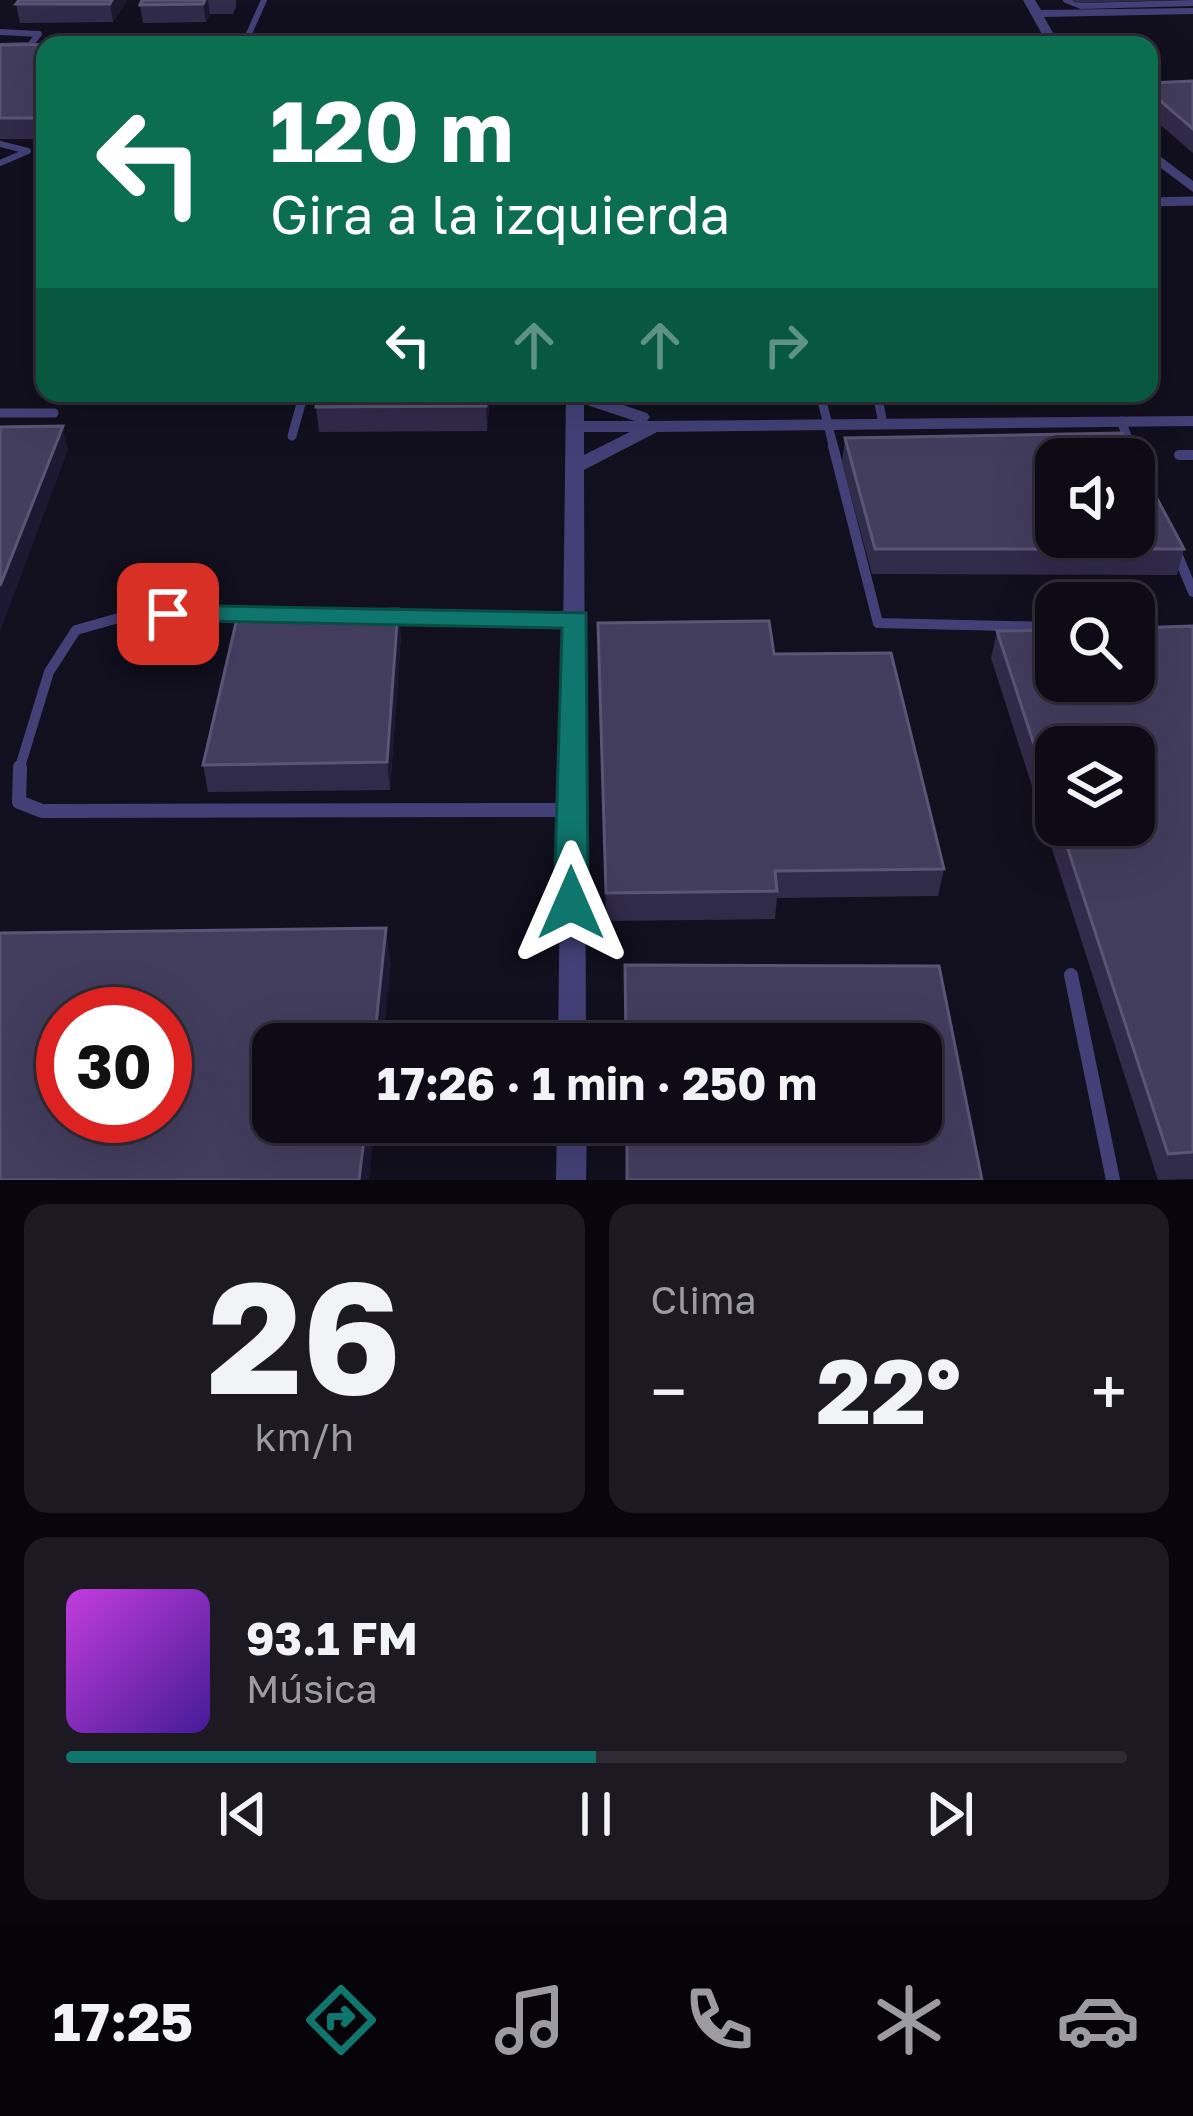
<!DOCTYPE html>
<html lang="es">
<head>
<meta charset="utf-8">
<style>
	:root { --surface:#0e0b16; --page:#1c1923; --text:#f1f3f6; --muted:#9b9ba1; --line:#2e2b35; --accent:#0f766e }
	body { margin:0; font-family:"Golos Text",sans-serif; background:var(--page); color:var(--text); height:100vh; display:flex; flex-direction:column; font-size:45px; white-space:nowrap }
	* { box-sizing:border-box; margin:0 }
	p { font-size:39px; color:var(--muted) }
	.icon { flex:none; width:66px; height:66px; fill:none; stroke:currentColor; stroke-width:2; stroke-linecap:round; stroke-linejoin:round }
	.map { position:relative; height:1180px; overflow:hidden }
	.sheet { display:flex; flex-direction:column; gap:24px; padding:24px; background:#08060c; flex:1 }
	.sheet>* { flex:none }
	.top-card { position:absolute; left:36px; top:36px; width:1122px; height:366px; border-radius:24px; box-shadow:0 12px 48px #0002,0 0 0 3px var(--line); background:#0b6e4f; color:#fff; overflow:hidden }
	.fabs { position:absolute; left:1035px; top:438px; display:grid; gap:24px }
	.fabs a { display:grid; place-items:center; width:120px; height:120px; border-radius:24px; background:var(--surface); box-shadow:0 12px 48px #0002,0 0 0 3px var(--line); font-size:60px }
	.speed { position:absolute; left:36px; top:987px; display:flex; gap:24px; font-size:60px; font-weight:700; text-align:center }
	.speed>* { display:grid; place-content:center; width:156px; height:156px; border-radius:50%; background:var(--surface); box-shadow:0 12px 48px #0002,0 0 0 3px var(--line); line-height:1 }
	.speed .limit { border:18px solid #d22; background:#fff; color:#111 }
	.pin { position:absolute; display:grid; place-items:center; width:102px; height:102px; color:#fff; margin:-51px; border-radius:24px; box-shadow:0 6px 18px #0006 }
	.me { position:absolute; width:132px; margin:-66px; rotate:0deg; stroke-linejoin:round; filter:drop-shadow(0 0 9px #0008) }
	.turn { display:flex; align-items:center; gap:42px; height:252px; padding:0 36px; font-size:54px }
	.turn .icon { width:156px; height:156px; stroke-width:2.5 }
	.turn b { display:block; font-size:84px; line-height:102px }
	.lanes { display:flex; align-items:center; height:114px; padding:0 36px; background:#0003; justify-content:center; gap:60px; direction:ltr }
	.lanes .off { opacity:.35 }
	.big { font-size:90px; font-weight:700; line-height:1.1 }
	.sheet .card { flex:1; display:flex; flex-direction:column; justify-content:center; gap:18px; min-width:0; padding:0 42px; border-radius:24px; background:var(--page) }
	.sheet .dial { align-items:center; gap:0 }
	.dial b { font-size:156px; line-height:1 }
	.song { display:flex; align-items:center; gap:36px }
	.cover { width:144px; height:144px; border-radius:18px; background:linear-gradient(135deg,hsl(290 70% 55%),hsl(260 70% 35%)) }
	.played { height:12px; border-radius:6px; background:linear-gradient(90deg,var(--accent) 50%,var(--line) 50%) }
	.keys { display:flex; justify-content:space-around; direction:ltr }
	.heat { display:flex; justify-content:space-between; align-items:center; font-size:66px; direction:ltr }
	.sheet .tiles { flex:1; display:grid; gap:24px; grid-template-columns:1fr 1fr }
	.card:last-child { grid-column:span 2 }
	.trip { position:absolute; left:252px; top:1023px; width:690px; height:120px; border-radius:24px; background:var(--surface); box-shadow:0 12px 48px #0002,0 0 0 3px var(--line); font-weight:700; line-height:120px; text-align:center }
	.dock { display:flex; height:192px; justify-content:space-around; align-items:center; background:#060409; color:var(--muted) }
	.dock .icon { width:84px; height:84px }
	.dock .on { color:var(--accent) }
	.dock b { font-size:54px; color:var(--text) }
	.map>svg:first-child { display:block }
	.lines { fill:none; stroke-linecap:round; stroke-linejoin:round }
	.service-far3 { stroke:#434077; stroke-width:6 }
	.service-far2 { stroke:#434077; stroke-width:9 }
	.service-far1 { stroke:#434077; stroke-width:10 }
	.service { stroke:#434077; stroke-width:14 }
	.minor { fill:#434077; fill-rule:evenodd }
	.wall { fill:#312b4a; fill-rule:evenodd }
	.shaded-wall { fill:#1d1831 }
	.building { fill:#423d5d; stroke:#5a5475; stroke-width:3; fill-rule:evenodd }
	.route { fill:#0f766e; stroke:#0a4d48; stroke-width:3 }
</style>
</head>
<body>
<div class="map">
<svg width="1193" height="1180" viewBox="0 0 1193 1180">
	<rect width="100%" height="100%" fill="#120f1e"/>
	<g class="lines">
		<g class="service-far3">
			<polyline points="1066,0 1081,6 1193,3"/>
			<polyline points="0,32 39,34 30,45 0,46"/>
			<polyline points="228,45 247,38 264,0"/>
			<polyline points="0,144 28,151 0,163"/>
		</g>
		<g class="service-far2">
			<polyline points="1149,202 1193,201"/>
			<polyline points="820,393 834,449"/>
			<polyline points="877,393 883,424"/>
			<polyline points="0,413 54,413"/>
			<polyline points="1121,421 1132,449"/>
			<polyline points="292,436 304,393"/>
		</g>
		<g class="service-far1">
			<polyline points="833,446 878,623 1056,627"/>
			<polyline points="1131,446 1145,479"/>
			<polyline points="1179,455 1193,455"/>
			<polyline points="1176,551 1193,592"/>
			<polyline points="387,616 572,619"/>
			<polyline points="19,770 49,672 76,630 133,614 248,615"/>
		</g>
		<g class="service">
			<polyline points="20,767 19,802 42,811 571,810"/>
			<polyline points="1071,975 1113,1180"/>
		</g>
		<g class="minor">
			<polygon points="1023,0 1035,0 1041,10 1193,8 1193,14 1044,17 1060,45 1048,45"/>
			<polygon points="1149,148 1193,181 1193,192 1149,159"/>
			<path d="M566,393H587L647,413L650,417L647,421L1193,416V426L657,432L584,470L586,1044H558ZM584,404L635,421H584ZM584,432H630L584,455Z"/>
			<polygon points="557,1122 587,1122 586,1180 556,1180"/>
		</g>
	</g>
	<g class="wall">
		<polygon points="127,0 113,22 20,23 16,4"/>
		<polygon points="142,0 236,0 236,7 233,14 210,14 206,22 143,23 140,5"/>
		<polygon points="1072,0 1179,0 1075,3"/>
		<rect x="0" y="45" width="45" height="94"/>
		<polygon points="1193,81 1193,153 1149,115 1149,83"/>
		<polygon points="313,393 490,393 487,431 319,432 316,407 318,398 313,398"/>
		<polygon points="845,438 1184,549 1177,575 872,574 842,463"/>
		<path d="M1193,626V1179L1158,1180L991,658L997,631ZM1056,747L1134,825H1056Z"/>
		<polygon points="401,635 390,790 208,792 203,765"/>
		<polygon points="598,650 774,654 944,869 938,896 777,898 775,919 606,921"/>
	</g>
	<g class="shaded-wall">
		<polygon points="112,0 127,0 113,22 110,4"/>
		<polygon points="205,0 208,0 210,14 206,22 203,4"/>
		<polygon points="487,393 490,393 487,431 486,406"/>
		<polygon points="63,426 68,450 0,632 0,586"/>
		<polygon points="398,609 401,635 390,790 387,762"/>
		<polygon points="386,928 391,964 383,1044 374,1044"/>
		<polygon points="366,1122 375,1122 369,1180 359,1180"/>
	</g>
	<g class="building">
		<polygon points="19,0 112,0 110,4 16,4"/>
		<polygon points="142,0 205,0 203,4 140,5"/>
		<polygon points="117,44 45,45 45,118 0,118 0,45"/>
		<polygon points="1193,81 1193,129 1149,91 1149,83"/>
		<polygon points="319,393 487,393 486,406 316,407"/>
		<polygon points="63,426 0,586 0,427"/>
		<path d="M1122,433L1184,549H875L845,438ZM1056,459H1134V537H1056Z"/>
		<polygon points="398,609 387,762 203,765 238,614"/>
		<polygon points="769,621 774,654 891,653 944,869 775,871 777,891 606,893 598,623"/>
		<polygon points="1193,626 1193,1152 1168,1154 1060,825 1134,825 1134,747 1056,747 1056,812 997,631 1056,630 1056,681 1134,681 1134,628"/>
		<path d="M386,928L374,1044H273V1122H366L359,1180H0V933ZM63,1014H165V1116H63Z"/>
		<polygon points="625,965 939,966 982,1180 627,1180 627,1122 921,1122 921,1044 626,1044"/>
	</g>
	<polygon class="route" points="168,605 586,613 588,903 583,912 559,912 554,903 562,628 158,620 154,614"/>
</svg>
<div class="fabs">
<a><svg class="icon" aria-label="sound" viewBox="0 0 24 24"><path d="M4 9h4l5-4v14l-5-4H4zM17 9q2 3 0 6"/></svg></a>
<a><svg class="icon" aria-label="search" viewBox="0 0 24 24"><circle cx="10" cy="10" r="6"/><path d="M15 15l6 6"/></svg></a>
<a><svg class="icon" aria-label="layers" viewBox="0 0 24 24"><path d="M12 4l9 5-9 5-9-5zM3 14l9 5 9-5"/></svg></a>
</div>
<div class="speed"><div class="limit">30</div></div>
<div class="pin" style="left:168px;top:614px;background:#d93025"><svg class="icon" aria-label="arrive" viewBox="0 0 24 24"><path d="M6 21V4h12l-3 4 3 4H6"/></svg></div>
<svg class="me" style="left:571px;top:903px" viewBox="-20 -20 40 40"><path d="M0-17L14 15 0 8-14 15z" fill="#0f766e" stroke="#fff" stroke-width="4"/></svg>
<div class="trip">17:26 · 1 min · 250 m</div>
<div class="top-card">
<div class="turn"><svg class="icon" aria-label="left" viewBox="0 0 24 24"><path d="M17 20v-9H6M10 6l-5 5 5 5"/></svg><div><b>120 m</b>Gira a la izquierda</div></div>
<div class="lanes"><svg class="icon" aria-label="left" viewBox="0 0 24 24"><path d="M17 20v-9H6M10 6l-5 5 5 5"/></svg><svg class="icon off" aria-label="ahead" viewBox="0 0 24 24"><path d="M12 20V5M6 11l6-6 6 6"/></svg><svg class="icon off" aria-label="ahead" viewBox="0 0 24 24"><path d="M12 20V5M6 11l6-6 6 6"/></svg><svg class="icon off" aria-label="right" viewBox="0 0 24 24"><path d="M7 20v-9h11M14 6l5 5-5 5"/></svg></div>
</div>
</div>
<section class="sheet">
<div class="tiles">
<div class="card dial"><b>26</b><p>km/h</p></div>
<div class="card"><p>Clima</p>
<div class="heat"><a>−</a><b class="big">22°</b><a>+</a></div>
</div>
<div class="card">
<div class="song"><i class="cover"></i><div><b>93.1 FM</b><p>Música</p></div></div>
<div class="played"></div>
<div class="keys"><svg class="icon" aria-label="previous" viewBox="0 0 24 24"><path d="M18 5L8 12l10 7zM5 5v14"/></svg><svg class="icon" aria-label="pause" viewBox="0 0 24 24"><path d="M8 5v14M16 5v14"/></svg><svg class="icon" aria-label="next" viewBox="0 0 24 24"><path d="M6 5l10 7-10 7zM19 5v14"/></svg></div>
</div>
</div>
</section>
<nav class="dock">
<b>17:25</b>
<svg class="icon on" aria-label="directions" viewBox="0 0 24 24"><path d="M12 3l9 9-9 9-9-9zM9 14v-3h6M13 9l2 2-2 2"/></svg>
<svg class="icon" aria-label="music" viewBox="0 0 24 24"><path d="M9 18V5l10-2v13"/><circle cx="6" cy="18" r="3"/><circle cx="16" cy="16" r="3"/></svg>
<svg class="icon" aria-label="phone" viewBox="0 0 24 24"><path d="M5 4h4l2 5-3 2q2 4 5 5l2-3 5 2v4C11 20 4 13 5 4z"/></svg>
<svg class="icon" aria-label="climate" viewBox="0 0 24 24"><path d="M12 3v18M4 7l16 10M4 17L20 7"/></svg>
<svg class="icon" aria-label="car" viewBox="0 0 24 24"><path d="M5 17H2v-5l4-1 3-4h7l3 4 3 1v5h-3M9 17h6M6 11h13"/><circle cx="7" cy="17" r="2"/><circle cx="17" cy="17" r="2"/></svg>
</nav>
</body>
</html>
